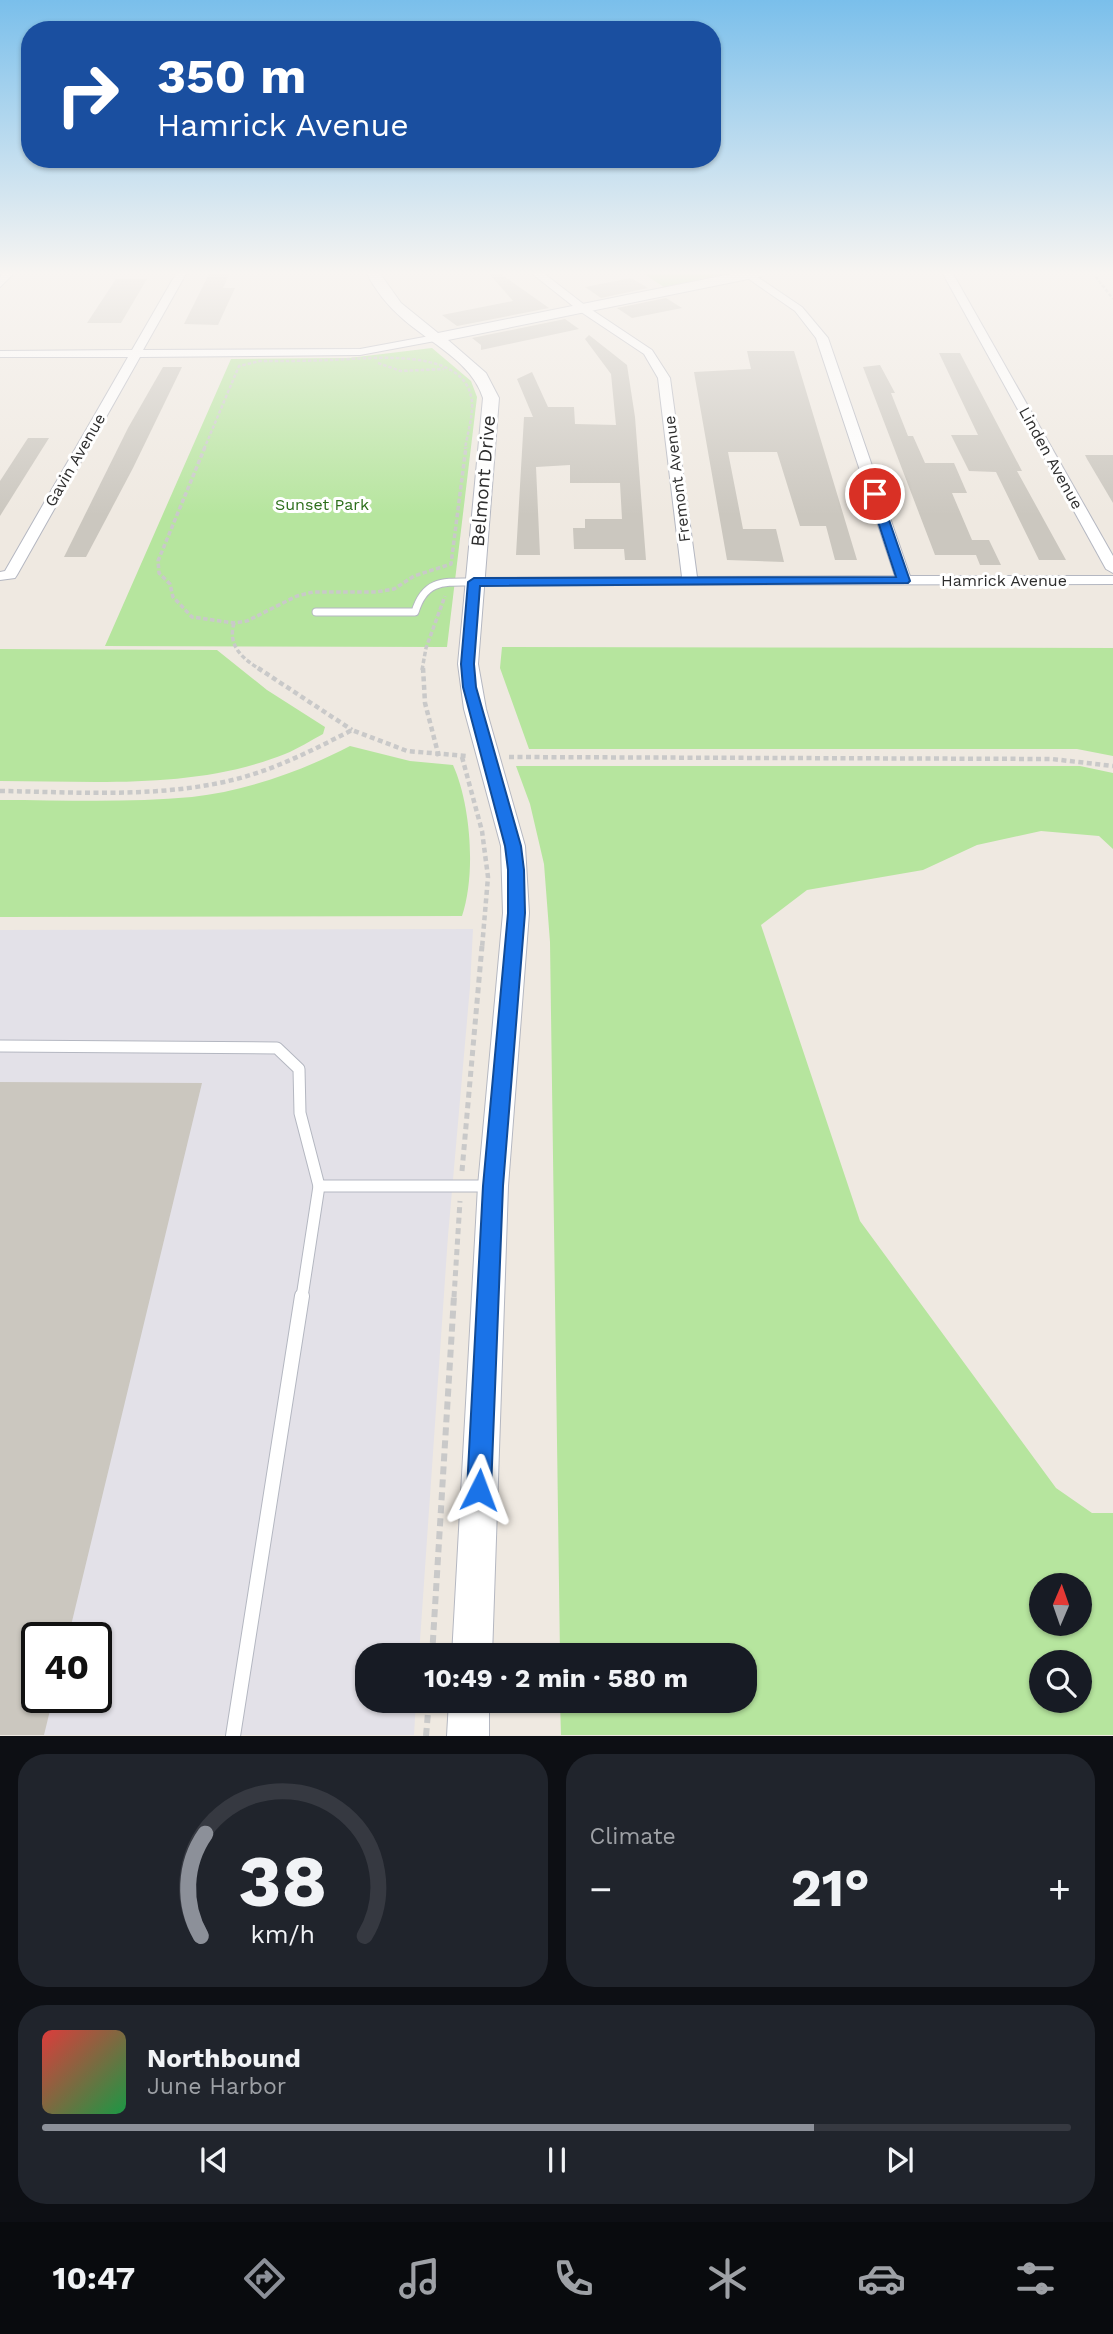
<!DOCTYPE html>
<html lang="en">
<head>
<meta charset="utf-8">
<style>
	:root { --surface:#171b24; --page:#20242c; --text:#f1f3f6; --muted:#9ea1a6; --line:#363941; --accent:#8c9099 }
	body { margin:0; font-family:"Work Sans",sans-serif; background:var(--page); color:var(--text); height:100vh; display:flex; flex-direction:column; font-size:26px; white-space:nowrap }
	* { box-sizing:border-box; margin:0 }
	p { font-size:23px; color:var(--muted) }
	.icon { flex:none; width:38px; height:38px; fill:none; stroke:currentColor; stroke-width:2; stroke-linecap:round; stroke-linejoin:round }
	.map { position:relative; height:1736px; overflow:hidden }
	.sheet { display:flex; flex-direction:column; gap:18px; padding:18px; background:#0d0f14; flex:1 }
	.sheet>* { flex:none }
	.banner { position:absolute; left:21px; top:21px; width:700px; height:147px; border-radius:28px; box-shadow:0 2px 5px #0004; background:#1a4fa0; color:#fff; overflow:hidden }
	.needle { width:46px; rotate:2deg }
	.tools { position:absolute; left:1029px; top:1573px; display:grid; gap:14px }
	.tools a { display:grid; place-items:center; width:63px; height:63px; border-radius:50%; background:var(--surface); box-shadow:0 2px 5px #0004; font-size:35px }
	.speed { position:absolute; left:21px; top:1622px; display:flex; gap:14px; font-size:35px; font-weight:700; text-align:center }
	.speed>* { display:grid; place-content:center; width:91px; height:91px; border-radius:50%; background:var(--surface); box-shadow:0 2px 5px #0004; line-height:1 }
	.speed .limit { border:4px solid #111; border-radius:10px; background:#fff; color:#111 }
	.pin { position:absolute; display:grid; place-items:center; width:60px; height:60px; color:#fff; margin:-30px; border:4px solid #fff; border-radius:50%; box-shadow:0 2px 7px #0007 }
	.me { position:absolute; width:77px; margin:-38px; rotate:3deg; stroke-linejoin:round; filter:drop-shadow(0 0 5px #0008) }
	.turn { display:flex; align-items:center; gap:24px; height:147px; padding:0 21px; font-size:32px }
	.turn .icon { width:91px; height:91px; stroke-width:2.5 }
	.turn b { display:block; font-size:49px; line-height:60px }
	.big { font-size:52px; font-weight:700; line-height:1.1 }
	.sheet .tile { flex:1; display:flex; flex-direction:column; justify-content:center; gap:10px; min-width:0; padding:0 24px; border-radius:28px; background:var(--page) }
	.sheet .dial { align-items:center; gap:0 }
	.dial svg { height:182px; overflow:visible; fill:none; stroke:var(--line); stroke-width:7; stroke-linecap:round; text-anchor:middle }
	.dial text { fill:var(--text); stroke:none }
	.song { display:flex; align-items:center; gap:21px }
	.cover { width:84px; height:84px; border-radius:10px; background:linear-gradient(135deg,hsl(0 70% 55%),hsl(140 70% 35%)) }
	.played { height:7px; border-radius:4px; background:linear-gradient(90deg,var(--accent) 75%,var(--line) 75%) }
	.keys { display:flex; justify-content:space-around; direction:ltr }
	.heat { display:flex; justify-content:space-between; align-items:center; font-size:38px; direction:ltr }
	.sheet .tiles { flex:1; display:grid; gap:18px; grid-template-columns:1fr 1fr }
	.tile:last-child { grid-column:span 2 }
	.trip { position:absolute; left:355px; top:1643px; width:402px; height:70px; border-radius:28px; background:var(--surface); box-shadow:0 2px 5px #0004; font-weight:700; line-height:70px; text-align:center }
	.tabs { display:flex; height:112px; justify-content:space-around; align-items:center; background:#090b0e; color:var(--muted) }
	.tabs .icon { width:49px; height:49px }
	.tabs .on { color:var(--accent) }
	.tabs b { font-size:32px; color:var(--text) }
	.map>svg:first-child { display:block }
	.industrial { fill:#e3e1e8; fill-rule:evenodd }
	.green { fill:#b6e59e; fill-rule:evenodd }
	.building { fill:#cbc7bf }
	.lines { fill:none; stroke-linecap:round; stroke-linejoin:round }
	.service-far2-casing { stroke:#b4b7c1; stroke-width:9 }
	.service-far1-casing { stroke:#b4b7c1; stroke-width:13 }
	.service-casing { stroke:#b4b7c1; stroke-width:16 }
	.minor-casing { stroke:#b4b7c1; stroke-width:2 }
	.tertiary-casing { stroke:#b4b7c1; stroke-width:2 }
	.path-far4 { stroke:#c9c9c9; stroke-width:2.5; stroke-dasharray:3.5 2; stroke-linecap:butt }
	.path-far3 { stroke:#c9c9c9; stroke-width:3.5; stroke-dasharray:4.5 2.5; stroke-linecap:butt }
	.path-far2 { stroke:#c9c9c9; stroke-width:4.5; stroke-dasharray:5 3.5; stroke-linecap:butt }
	.path-far1 { stroke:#c9c9c9; stroke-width:5; stroke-dasharray:6 4.5; stroke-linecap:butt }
	.path { stroke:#c9c9c9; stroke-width:6; stroke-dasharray:8 5; stroke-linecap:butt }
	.service-far2 { stroke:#fff; stroke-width:7 }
	.service-far1 { stroke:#fff; stroke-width:11 }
	.service { stroke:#fff; stroke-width:14 }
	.minor { fill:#fff; fill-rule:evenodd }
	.tertiary { fill:#fff; fill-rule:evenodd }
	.route { fill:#1a73e8; stroke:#114b97; stroke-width:2 }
	.labels { text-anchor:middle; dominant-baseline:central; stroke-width:6; stroke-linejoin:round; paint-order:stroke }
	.far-street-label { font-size:16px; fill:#2e2e2e; stroke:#fff }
	.far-park-label { font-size:16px; fill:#2c6e1b; stroke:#fff }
	.street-label { font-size:19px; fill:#2e2e2e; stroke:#fff }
</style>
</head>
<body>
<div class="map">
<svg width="1113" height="1736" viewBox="0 0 1113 1736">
	<rect width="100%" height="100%" fill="#efe9e1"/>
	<path class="industrial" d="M473,929L470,987L448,1236L419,1655L368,1656V1701H416L414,1735H0V930ZM37,1638H96V1698H37Z"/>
	<g class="green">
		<polygon points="641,272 733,272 664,287"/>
		<polygon points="432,348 471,381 477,397 447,647 105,646 231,359 349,358"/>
		<polygon points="502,647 1113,648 1113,756 1077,749 529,749 500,668"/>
		<path d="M0,649L217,650L267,690L325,727L323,734C311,740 298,749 285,754C195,790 95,781 0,781Z"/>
		<path d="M350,746L410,761L453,765C471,805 476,875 462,916L0,917V800C64,800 129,803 192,797C246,791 302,771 350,746Z"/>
		<path d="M516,766H1080L1113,773V849L1099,836L1041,831L977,845L923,870L807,890L761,925L860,1221L1056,1488L1092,1513H1113V1735H561L560,1701H746V1656L560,1655L550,942L544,864L530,804ZM1041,1586H1080V1624H1041ZM1080,1662V1701H1041V1662Z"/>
	</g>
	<g class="building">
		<polygon points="210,272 230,272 223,288 235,288 218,325 184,324"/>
		<polygon points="494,272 498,272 549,308 457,326 442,315 513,301 491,276"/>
		<polygon points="631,278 648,288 601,298 585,287"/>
		<polygon points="116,279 147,279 121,323 87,323"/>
		<polygon points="666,298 682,308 632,318 617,308"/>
		<polygon points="565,319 579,329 481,350 481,345 472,338"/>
		<polygon points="589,335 627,365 635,417 646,560 625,560 624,549 574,549 573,528 585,528 585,519 622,519 620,483 570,483 570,465 536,467 540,555 516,555 524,417 533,417 517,379 532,372 548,407 574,407 575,424 616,425 611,374 585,339"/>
		<polygon points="747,351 794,351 857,560 835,560 826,526 800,526 777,452 728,452 743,529 776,529 784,562 727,560 694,372 751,369"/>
		<polygon points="939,353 960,353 1022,471 1017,471 1066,560 1039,560 996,472 969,471 951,435 978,435"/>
		<polygon points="880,365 895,393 891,393 908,436 913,436 925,463 954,463 967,493 952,493 972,540 989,540 1001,565 980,565 976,555 935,555 863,367"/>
		<polygon points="163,367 182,367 133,468 86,557 64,557 128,428"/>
		<polygon points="28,438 49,438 0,516 0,481"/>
		<polygon points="1085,455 1113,455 1113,503 1087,459"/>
		<polygon points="0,1082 202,1083 68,1638 37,1638 37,1698 53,1698 44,1735 0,1735"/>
	</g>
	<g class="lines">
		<defs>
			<path id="service-far2" d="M316,612H415C425,579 444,582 474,582"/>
			<g id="service-far1">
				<polyline points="0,1046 277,1048 299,1069 300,1113 319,1186"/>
				<polyline points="302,1297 319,1186 490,1186"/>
			</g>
			<polyline id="service" points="233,1736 302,1296"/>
			<g id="minor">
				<polygon points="4,272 15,272 0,287 0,277"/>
				<polygon points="177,272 187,272 143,350 360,349 435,335 441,338 435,341 360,355 140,357 17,575 15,578 0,580 0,572 5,571 128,357 0,357 0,351 132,350"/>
				<polygon points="530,272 542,272 586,306 652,350 670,378 697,577 895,576 816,338 795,311 743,275 750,272 802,307 828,338 910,576 1113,576 1113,584 469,585 467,582 474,578 682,577 658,378 644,354 578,310"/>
				<polygon points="942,272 952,272 1113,556 1113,573 1106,569"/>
			</g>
			<g id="tertiary">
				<path d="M366,272H379L401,303L438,333L741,272H769L763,276L448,340L486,373L499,398L478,664L486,709L525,846L529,913L508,1186L492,1656H452L478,1186L503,913L501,846L464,709L458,664L483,398C472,362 430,343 403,319C388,306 375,290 366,272Z"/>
				<polygon points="449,1701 489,1701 489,1736 447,1736"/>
			</g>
		</defs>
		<use href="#service-far2" class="service-far2-casing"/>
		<use href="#service-far1" class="service-far1-casing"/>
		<use href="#service" class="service-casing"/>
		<use href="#minor" class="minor-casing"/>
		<use href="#tertiary" class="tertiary-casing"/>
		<g class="path-far4">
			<polyline points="1092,272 1113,299"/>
			<polyline points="378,363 401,371 444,369"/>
			<path d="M204,449L239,366L260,361C283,361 307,361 330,360C365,359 460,346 471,396C475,411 467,434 465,449"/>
		</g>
		<g class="path-far3">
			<polyline points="205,447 158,561 159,573 170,584 173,597 192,617 234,623 247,621 297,596 313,592 376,592 394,589 414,576 451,564 466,447"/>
			<path d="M234,623C227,646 243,659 261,670"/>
			<polyline points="422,670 426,648 445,596"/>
		</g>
		<g class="path-far2">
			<polyline points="258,668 352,730"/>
			<polyline points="423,668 425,703 439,757"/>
			<polyline points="462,757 482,831 488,877 482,948"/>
			<polyline points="509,757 1052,759 1113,766"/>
			<path d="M0,791C81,792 165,799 244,777C282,766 317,748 352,730L407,751L466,756"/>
		</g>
		<g class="path-far1">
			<polyline points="462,1171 482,946"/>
			<polyline points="454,1297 460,1201"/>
		</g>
		<g class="path">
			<polyline points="432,1656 454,1296"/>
			<polyline points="426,1736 429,1701"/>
		</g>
		<use href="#service-far2" class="service-far2"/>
		<use href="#service-far1" class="service-far1"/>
		<use href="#service" class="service"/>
		<use href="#minor" class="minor"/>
		<use href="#tertiary" class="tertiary"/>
	</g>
	<linearGradient id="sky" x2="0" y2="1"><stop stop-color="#7abfeb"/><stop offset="0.53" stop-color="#f8f5f2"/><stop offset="1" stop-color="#f8f5f2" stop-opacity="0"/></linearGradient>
	<rect width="1113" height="515" fill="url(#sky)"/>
	<polygon class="route" points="875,490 880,494 910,581 908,583 480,586 474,664 476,687 521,846 524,870 525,913 503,1186 491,1490 488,1498 479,1501 471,1498 467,1490 483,1186 508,913 508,870 505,846 463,687 461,664 468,582 474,578 896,577 869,494"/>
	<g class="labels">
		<g class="far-street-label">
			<text transform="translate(1051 458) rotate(61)">Linden Avenue</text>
			<text transform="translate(75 460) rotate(-60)">Gavin Avenue</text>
			<text transform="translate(677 479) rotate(-97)">Fremont Avenue</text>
			<text x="1004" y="580">Hamrick Avenue</text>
		</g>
		<g class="far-park-label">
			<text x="322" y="504">Sunset Park</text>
		</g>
		<g class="street-label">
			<text transform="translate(483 481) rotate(-85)">Belmont Drive</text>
		</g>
	</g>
</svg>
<div class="tools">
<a><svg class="needle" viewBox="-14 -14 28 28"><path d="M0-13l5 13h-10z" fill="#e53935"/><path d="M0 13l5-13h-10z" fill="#9ea1a6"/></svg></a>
<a><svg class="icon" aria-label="search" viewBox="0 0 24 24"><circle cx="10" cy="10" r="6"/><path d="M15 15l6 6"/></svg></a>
</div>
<div class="speed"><div class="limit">40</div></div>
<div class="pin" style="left:875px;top:494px;background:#d93025"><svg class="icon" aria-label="arrive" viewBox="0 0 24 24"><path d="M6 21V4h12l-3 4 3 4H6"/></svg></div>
<svg class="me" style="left:479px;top:1490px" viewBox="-20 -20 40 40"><path d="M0-17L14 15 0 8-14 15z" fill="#1a73e8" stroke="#fff" stroke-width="4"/></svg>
<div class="trip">10:49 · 2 min · 580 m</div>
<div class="banner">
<div class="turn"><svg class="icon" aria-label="right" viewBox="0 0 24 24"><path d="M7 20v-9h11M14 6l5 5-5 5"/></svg><div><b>350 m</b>Hamrick Avenue</div></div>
</div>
</div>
<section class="sheet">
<div class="tiles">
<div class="tile dial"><svg viewBox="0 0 100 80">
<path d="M14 69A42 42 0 1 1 86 69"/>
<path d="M14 69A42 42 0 0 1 16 24" stroke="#8c9099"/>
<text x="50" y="56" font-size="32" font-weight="700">38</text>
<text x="50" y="72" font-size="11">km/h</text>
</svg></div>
<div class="tile"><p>Climate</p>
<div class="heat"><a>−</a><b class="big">21°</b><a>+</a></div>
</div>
<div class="tile">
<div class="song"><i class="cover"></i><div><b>Northbound</b><p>June Harbor</p></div></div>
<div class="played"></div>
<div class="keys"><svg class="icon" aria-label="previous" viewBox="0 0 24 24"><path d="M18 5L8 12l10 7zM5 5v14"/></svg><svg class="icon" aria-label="pause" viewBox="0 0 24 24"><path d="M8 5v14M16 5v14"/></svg><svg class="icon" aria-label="next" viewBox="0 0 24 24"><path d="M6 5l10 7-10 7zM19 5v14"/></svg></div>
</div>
</div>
</section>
<nav class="tabs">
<b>10:47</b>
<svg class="icon on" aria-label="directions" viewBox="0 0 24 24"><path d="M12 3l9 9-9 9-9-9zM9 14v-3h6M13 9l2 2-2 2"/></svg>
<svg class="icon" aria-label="music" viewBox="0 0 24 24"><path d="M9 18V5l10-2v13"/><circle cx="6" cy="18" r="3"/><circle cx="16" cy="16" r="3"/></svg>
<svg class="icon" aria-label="phone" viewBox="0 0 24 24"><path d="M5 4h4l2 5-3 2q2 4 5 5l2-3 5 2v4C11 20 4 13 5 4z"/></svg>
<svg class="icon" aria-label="climate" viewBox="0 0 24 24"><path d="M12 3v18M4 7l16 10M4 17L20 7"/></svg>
<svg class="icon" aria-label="car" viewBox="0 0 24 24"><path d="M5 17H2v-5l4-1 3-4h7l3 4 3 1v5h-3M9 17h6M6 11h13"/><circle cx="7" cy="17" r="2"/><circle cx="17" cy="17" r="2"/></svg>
<svg class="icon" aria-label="filters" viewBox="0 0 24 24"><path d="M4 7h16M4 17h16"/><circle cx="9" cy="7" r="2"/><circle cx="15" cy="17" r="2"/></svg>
</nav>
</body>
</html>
